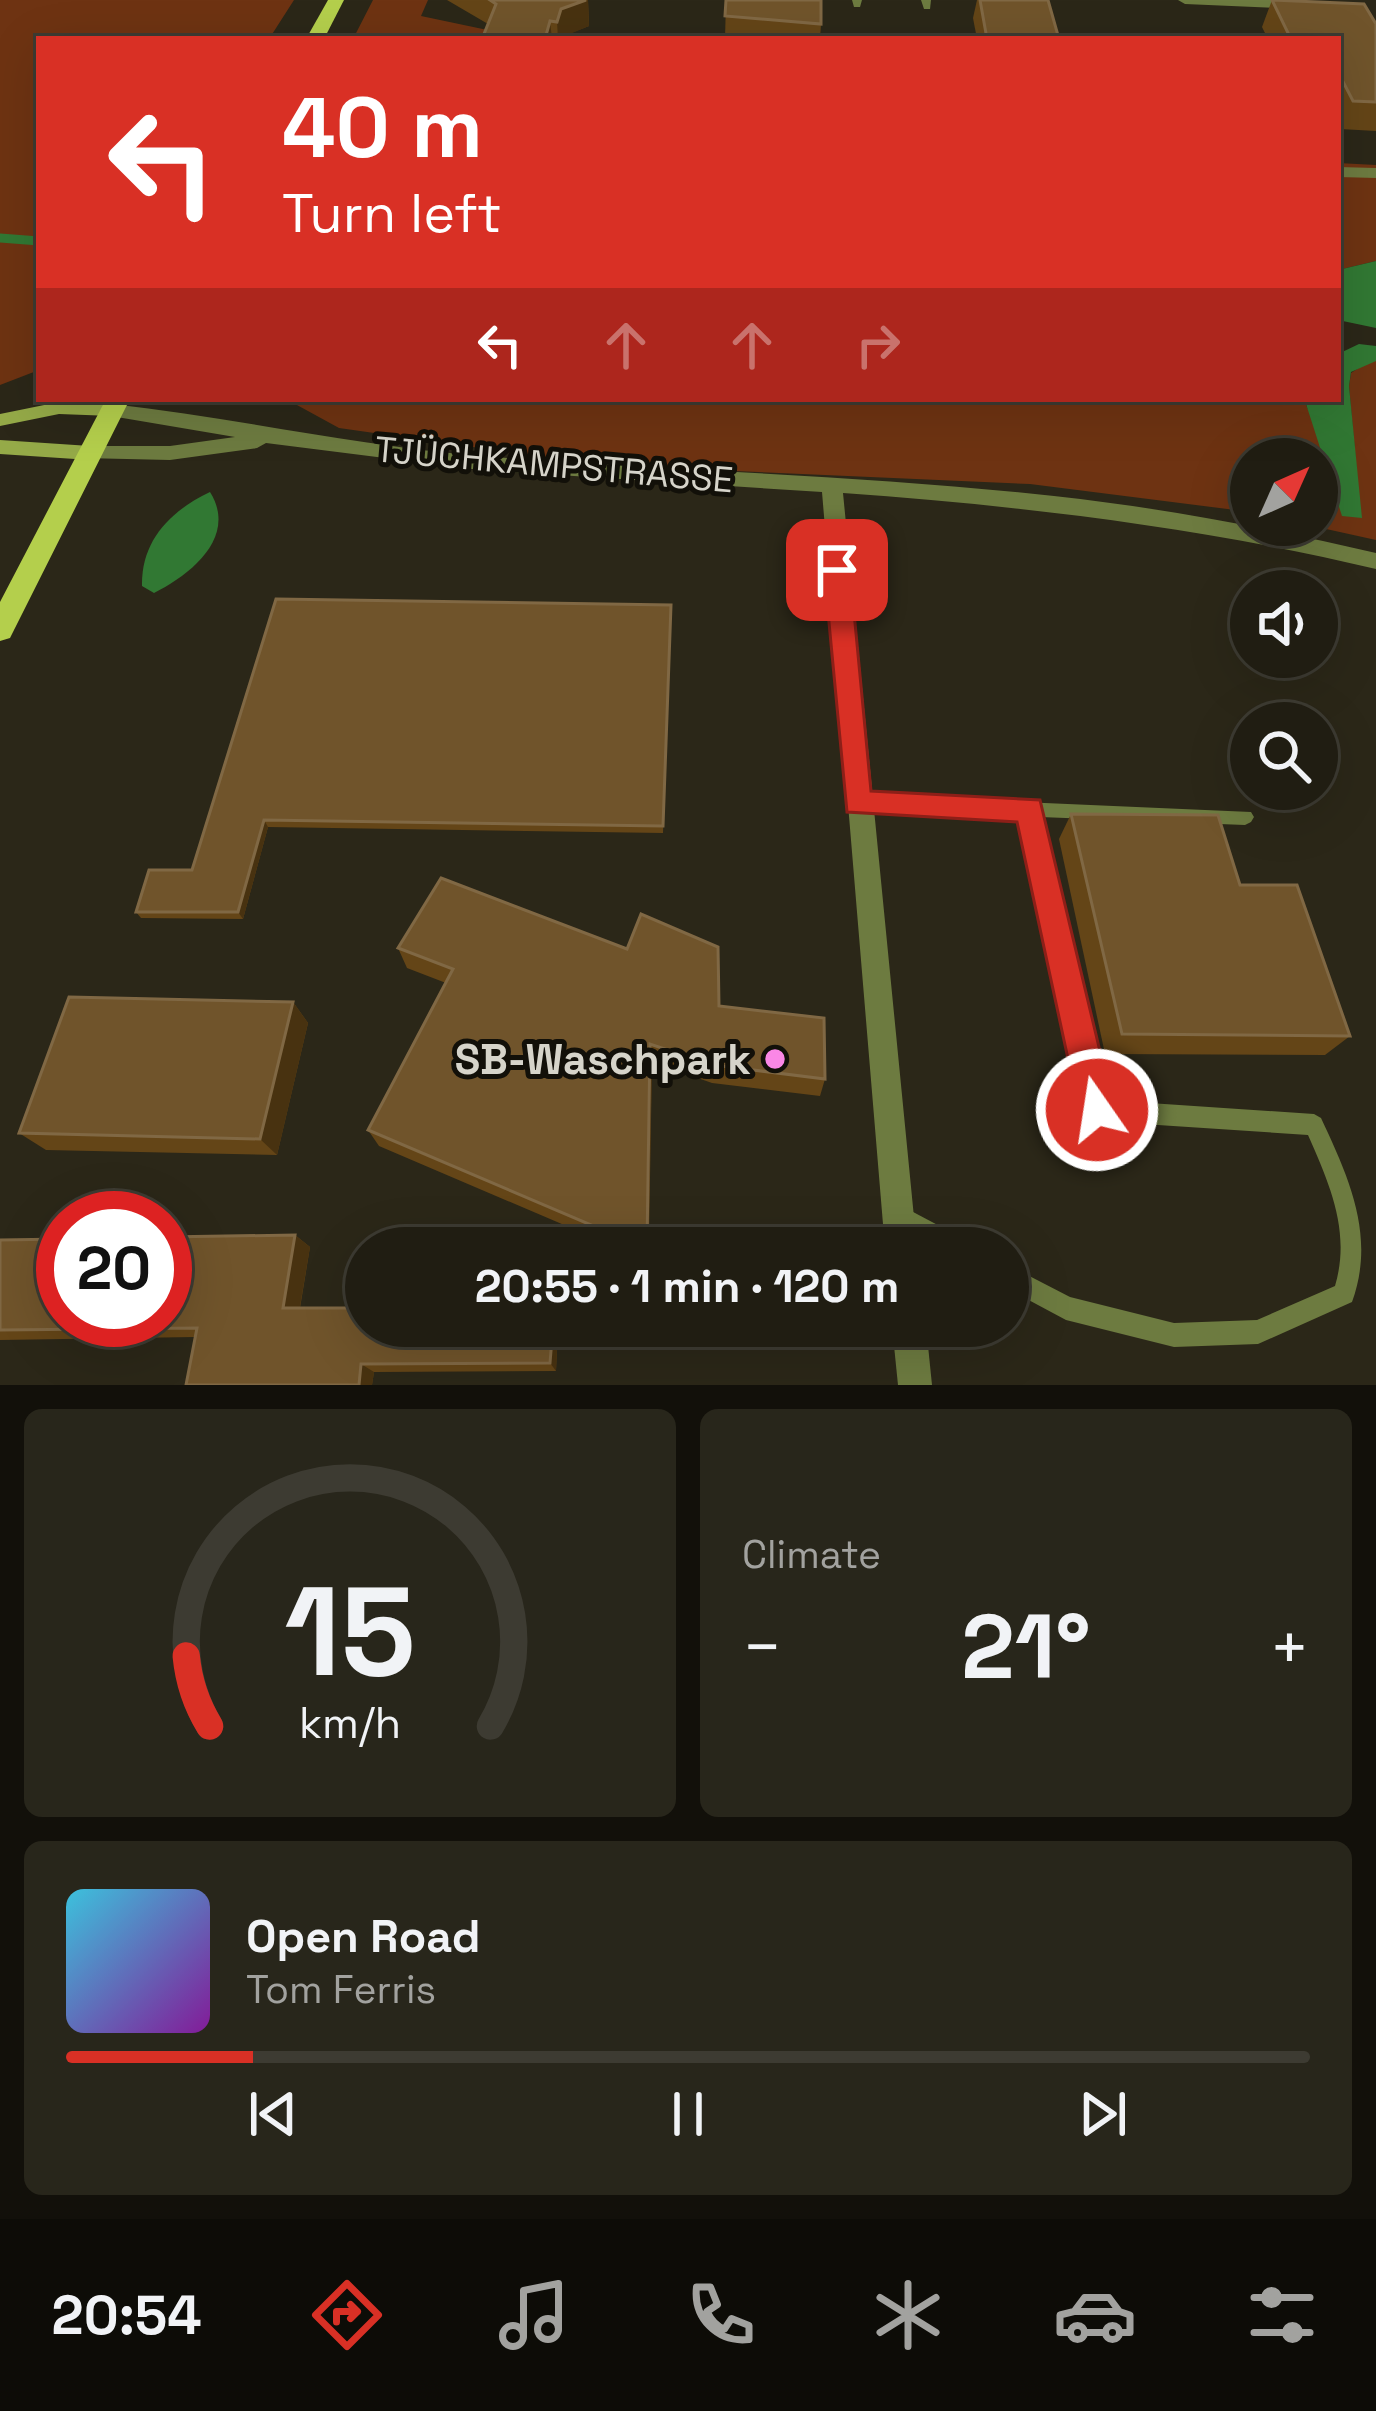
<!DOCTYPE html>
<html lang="en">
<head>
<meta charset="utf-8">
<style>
	:root { --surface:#201d12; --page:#28261b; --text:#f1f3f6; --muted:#a2a29f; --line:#3d3b32; --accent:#d93025 }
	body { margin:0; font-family:"Space Grotesk",sans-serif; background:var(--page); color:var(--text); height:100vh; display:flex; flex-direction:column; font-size:45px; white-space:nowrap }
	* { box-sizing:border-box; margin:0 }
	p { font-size:39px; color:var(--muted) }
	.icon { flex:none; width:66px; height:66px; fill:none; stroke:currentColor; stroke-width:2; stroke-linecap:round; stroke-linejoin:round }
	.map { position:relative; height:1385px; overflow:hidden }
	.sheet { display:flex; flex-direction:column; gap:24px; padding:24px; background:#12100a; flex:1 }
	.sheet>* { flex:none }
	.banner { position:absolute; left:36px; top:36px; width:1305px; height:366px; border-radius:0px; box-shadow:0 12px 48px #0002,0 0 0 3px var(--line); background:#d93025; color:#fff; overflow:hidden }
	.needle { width:78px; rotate:45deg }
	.fabs { position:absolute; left:1230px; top:438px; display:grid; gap:24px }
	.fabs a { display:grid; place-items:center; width:108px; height:108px; border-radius:50%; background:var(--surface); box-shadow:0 12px 48px #0002,0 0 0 3px var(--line); font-size:60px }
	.speed { position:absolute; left:36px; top:1191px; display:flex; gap:24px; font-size:60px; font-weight:700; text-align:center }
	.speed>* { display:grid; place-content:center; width:156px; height:156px; border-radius:50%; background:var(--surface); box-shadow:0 12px 48px #0002,0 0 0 3px var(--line); line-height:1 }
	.speed .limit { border:18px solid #d22; background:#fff; color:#111 }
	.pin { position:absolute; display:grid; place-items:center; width:102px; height:102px; color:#fff; margin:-51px; border-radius:24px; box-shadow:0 6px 18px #0006 }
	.me { position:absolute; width:132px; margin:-66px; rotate:347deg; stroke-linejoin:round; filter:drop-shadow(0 0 9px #0008) }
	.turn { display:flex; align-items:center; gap:42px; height:252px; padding:0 48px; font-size:54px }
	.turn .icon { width:156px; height:156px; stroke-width:2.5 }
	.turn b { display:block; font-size:84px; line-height:102px }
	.lanes { display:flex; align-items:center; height:114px; padding:0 48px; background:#0003; justify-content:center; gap:60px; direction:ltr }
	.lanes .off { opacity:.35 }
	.big { font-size:90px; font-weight:700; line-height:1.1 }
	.sheet .card { flex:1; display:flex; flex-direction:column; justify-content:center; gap:18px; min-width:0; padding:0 42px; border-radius:18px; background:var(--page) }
	.sheet .dial { align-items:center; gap:0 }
	.dial svg { height:312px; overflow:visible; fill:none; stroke:var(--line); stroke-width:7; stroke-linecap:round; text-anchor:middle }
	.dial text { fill:var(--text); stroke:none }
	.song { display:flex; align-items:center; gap:36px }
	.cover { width:144px; height:144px; border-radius:18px; background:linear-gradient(135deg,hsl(190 70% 55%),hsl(290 70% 35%)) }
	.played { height:12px; border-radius:6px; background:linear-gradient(90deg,var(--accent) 15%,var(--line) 15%) }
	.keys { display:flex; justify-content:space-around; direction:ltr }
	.heat { display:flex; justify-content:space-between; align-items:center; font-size:66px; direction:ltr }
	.sheet .tiles { flex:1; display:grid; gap:24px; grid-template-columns:1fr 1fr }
	.card:last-child { grid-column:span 2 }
	.trip { position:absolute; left:345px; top:1227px; width:684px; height:120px; border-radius:60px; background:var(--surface); box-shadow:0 12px 48px #0002,0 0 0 3px var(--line); font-weight:700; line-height:120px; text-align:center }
	.menu { display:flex; height:192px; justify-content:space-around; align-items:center; background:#0d0c07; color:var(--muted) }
	.menu .icon { width:84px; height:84px }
	.menu .on { color:var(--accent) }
	.menu b { font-size:54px; color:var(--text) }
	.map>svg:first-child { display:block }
	.green { fill:#6e3312 }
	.water { fill:#317833 }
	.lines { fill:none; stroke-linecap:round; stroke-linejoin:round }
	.stream { stroke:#317833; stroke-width:9 }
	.lane { fill:#6d7b40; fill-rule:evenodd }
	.street { fill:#6d7b40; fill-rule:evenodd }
	.secondary { fill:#95aa48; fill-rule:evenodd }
	.primary { fill:#b4cf4c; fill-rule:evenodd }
	.wall { fill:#644517 }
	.shaded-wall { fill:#483210 }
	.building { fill:#70542b; stroke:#806844; stroke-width:3 }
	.route { fill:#d93025; stroke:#8d1f18; stroke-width:3 }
	.poi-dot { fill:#fa87e6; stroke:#121009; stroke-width:4.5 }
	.labels { text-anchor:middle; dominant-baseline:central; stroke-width:10; stroke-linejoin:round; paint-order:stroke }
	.street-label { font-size:36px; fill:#d6d4ca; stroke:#121009 }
	.near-poi-label { font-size:42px; font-weight:bold; fill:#d6d4ca; stroke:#121009; text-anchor:end }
</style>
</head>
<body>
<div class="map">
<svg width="1376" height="1385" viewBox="0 0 1376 1385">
	<rect width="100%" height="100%" fill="#2b2718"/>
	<g class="green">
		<polygon points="0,0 294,0 269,39 39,39 39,370 0,385"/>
		<polygon points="373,0 428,0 421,16 497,32 497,39 353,39"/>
		<polygon points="1338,163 1376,165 1376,261 1338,270"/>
		<polygon points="1369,361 1376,361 1376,540 1308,525 1317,525 1317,459 1251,459 1251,512 1030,484 687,469 544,457 339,428 286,399 1308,399 1306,405 1361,518 1349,386 1351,373"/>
	</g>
	<g class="water">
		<polygon points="1376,261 1376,328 1338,320 1338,270"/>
		<polygon points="1359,344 1376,346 1376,361 1351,372 1349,386 1362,518 1342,516 1306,404 1308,399 1338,399 1338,354"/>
		<path d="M210,492C238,537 191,574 154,593L142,586C141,541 170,511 210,492Z"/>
	</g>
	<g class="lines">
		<polyline class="stream" points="0,238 39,241"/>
		<g class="lane">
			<polygon points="852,0 862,0 860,7 854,7"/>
			<polygon points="921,0 931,0 930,9 924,9"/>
			<path d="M857,795L1251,812L1254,817L1251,822L1245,825L1040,817L1105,1100L1314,1114L1321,1118C1349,1178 1376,1236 1352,1302L1258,1344L1174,1347L1066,1320L1008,1289V1265L1070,1297L1174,1323L1257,1320L1335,1286C1351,1232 1330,1185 1308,1135L1097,1121L1090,1117L1022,817L857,811L851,808L848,803L851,798Z"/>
			<polygon points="898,1204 966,1240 969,1248 936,1248 890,1223 887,1215 890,1207"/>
		</g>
		<g class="street">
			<polygon points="1178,0 1278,0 1309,5 1302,9 1185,4"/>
			<polygon points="1338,167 1376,168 1376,178 1338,177"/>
			<path d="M112,404C236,418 357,446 481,456C672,471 863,475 1054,496C1163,508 1269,528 1376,553V569C1200,527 1024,506 843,493L917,1248H885L822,492L480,470L266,443L257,448L170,460L83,458L80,453L90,446H170L235,437L105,415L102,410Z"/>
			<polygon points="892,1326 926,1326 932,1385 898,1385"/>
		</g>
		<g class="secondary">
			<polygon points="59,402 112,404 122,410 112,416 59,414 0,426 0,414"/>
			<polygon points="0,440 90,446 100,453 90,460 0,454"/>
		</g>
		<g class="primary">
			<polygon points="328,0 344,0 324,39 306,39"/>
			<polygon points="106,399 130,399 14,630 10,638 0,641 0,602"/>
		</g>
	</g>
	<g class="wall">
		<polygon points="447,0 588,0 589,26 563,36 562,39 482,39 488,24"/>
		<polygon points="726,0 821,24 820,39 725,39"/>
		<polygon points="977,0 1048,0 1059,39 977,39 973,18"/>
		<polygon points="1272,0 1376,24 1376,131 1340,129 1338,125 1338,39 1268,39 1262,27"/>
		<polygon points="276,599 671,605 663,833 268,827 243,919 141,918 136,912 192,870"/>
		<polygon points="1071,814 1240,885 1350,1036 1325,1055 1105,1054 1059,839"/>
		<polygon points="398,948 719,1006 825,1079 820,1096 712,1083 652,1062 649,1236 741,1248 618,1248 379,1146 368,1130 446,983 407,968"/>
		<polygon points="293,1002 308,1023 277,1155 46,1150 19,1133"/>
		<polygon points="295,1235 310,1247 300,1308 366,1326 558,1326 556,1371 374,1372 372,1385 186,1385 195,1337 0,1340 0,1240"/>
	</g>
	<g class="shaded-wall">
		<polygon points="588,0 589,26 558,39 557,22 561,9"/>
		<polygon points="550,21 552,39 545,39"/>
		<polygon points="264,820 268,827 243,919 238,912"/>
		<polygon points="293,1002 308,1023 277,1155 260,1139"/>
		<polygon points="650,1044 652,1062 648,1248"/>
		<polygon points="295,1235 310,1247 298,1318 283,1308"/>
		<polygon points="553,1326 558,1326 556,1371 550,1363"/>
		<polygon points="361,1364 374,1372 372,1385 359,1385"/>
	</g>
	<g class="building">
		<polygon points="490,0 586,0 561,9 557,22 550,21 545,39 482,39 496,4"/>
		<polygon points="726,0 821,0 821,24 725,16"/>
		<polygon points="980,0 1048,0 1059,39 987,39"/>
		<polygon points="1272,0 1364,4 1376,24 1376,102 1353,101 1338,72 1338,39 1321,39 1319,36 1289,35"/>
		<polygon points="276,599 671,605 663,826 264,820 238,912 136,912 149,870 192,870"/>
		<polygon points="1071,814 1218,815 1240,885 1297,885 1350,1036 1122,1034"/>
		<polygon points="441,878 627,949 641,914 718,947 719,1006 824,1018 825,1079 713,1065 650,1044 647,1245 648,1236 741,1238 741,1248 645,1248 368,1130 453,969 398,948"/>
		<polygon points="69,997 293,1002 260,1139 19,1133"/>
		<polygon points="295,1235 283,1308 366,1308 366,1326 553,1326 550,1363 361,1364 359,1385 186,1385 197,1328 0,1330 0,1240 63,1239 63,1320 165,1320 165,1237"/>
	</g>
	<polygon class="route" points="837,561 850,570 871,791 1040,800 1114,1110 1109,1122 1097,1127 1085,1122 1079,1110 1017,822 847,812 824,570"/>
	<circle class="poi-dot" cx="775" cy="1059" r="12"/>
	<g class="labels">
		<g class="street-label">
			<text transform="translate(554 465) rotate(5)">TJÜCHKAMPSTRASSE</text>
		</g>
		<g class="near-poi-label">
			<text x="751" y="1059">SB-Waschpark</text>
		</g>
	</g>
</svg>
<div class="fabs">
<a><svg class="needle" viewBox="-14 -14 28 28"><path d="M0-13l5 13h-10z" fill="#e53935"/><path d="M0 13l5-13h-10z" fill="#a2a29f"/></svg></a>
<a><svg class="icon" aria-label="sound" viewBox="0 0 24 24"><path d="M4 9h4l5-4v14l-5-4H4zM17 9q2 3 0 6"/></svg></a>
<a><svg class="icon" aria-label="search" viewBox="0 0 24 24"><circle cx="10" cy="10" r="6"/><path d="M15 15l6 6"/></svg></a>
</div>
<div class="speed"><div class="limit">20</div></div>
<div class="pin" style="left:837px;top:570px;background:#d93025"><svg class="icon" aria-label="arrive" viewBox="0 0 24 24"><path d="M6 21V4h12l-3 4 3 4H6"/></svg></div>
<svg class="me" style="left:1097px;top:1110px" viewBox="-20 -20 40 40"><circle r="17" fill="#d93025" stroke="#fff" stroke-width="3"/><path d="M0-11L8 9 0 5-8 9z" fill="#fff"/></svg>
<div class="trip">20:55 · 1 min · 120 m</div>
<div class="banner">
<div class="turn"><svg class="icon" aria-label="left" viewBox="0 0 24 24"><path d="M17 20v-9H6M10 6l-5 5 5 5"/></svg><div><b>40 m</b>Turn left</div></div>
<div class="lanes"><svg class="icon" aria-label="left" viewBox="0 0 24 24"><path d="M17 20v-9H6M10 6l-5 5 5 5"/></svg><svg class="icon off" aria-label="ahead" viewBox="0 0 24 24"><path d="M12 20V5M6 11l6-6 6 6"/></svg><svg class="icon off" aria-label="ahead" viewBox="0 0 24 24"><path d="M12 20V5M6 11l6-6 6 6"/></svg><svg class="icon off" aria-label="right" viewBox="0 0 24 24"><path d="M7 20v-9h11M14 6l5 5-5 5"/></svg></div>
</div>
</div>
<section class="sheet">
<div class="tiles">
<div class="card dial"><svg viewBox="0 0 100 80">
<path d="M14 69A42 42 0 1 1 86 69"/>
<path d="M14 69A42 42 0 0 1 8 51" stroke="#d93025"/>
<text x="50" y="56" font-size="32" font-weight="700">15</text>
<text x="50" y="72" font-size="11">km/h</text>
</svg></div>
<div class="card"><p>Climate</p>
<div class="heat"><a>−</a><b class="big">21°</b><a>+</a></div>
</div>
<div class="card">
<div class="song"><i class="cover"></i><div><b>Open Road</b><p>Tom Ferris</p></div></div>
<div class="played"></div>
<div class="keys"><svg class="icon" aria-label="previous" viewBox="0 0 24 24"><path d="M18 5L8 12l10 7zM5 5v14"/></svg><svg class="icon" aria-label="pause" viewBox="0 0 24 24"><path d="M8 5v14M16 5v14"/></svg><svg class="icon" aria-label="next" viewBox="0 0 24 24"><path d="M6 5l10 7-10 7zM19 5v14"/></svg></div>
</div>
</div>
</section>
<nav class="menu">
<b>20:54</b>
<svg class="icon on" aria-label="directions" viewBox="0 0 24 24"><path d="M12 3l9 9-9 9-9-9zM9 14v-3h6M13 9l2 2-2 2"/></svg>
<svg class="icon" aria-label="music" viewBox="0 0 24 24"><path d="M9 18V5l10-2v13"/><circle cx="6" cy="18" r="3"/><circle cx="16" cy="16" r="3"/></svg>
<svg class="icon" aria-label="phone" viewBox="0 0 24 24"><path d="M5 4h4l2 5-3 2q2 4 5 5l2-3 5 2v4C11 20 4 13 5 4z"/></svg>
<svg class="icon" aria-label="climate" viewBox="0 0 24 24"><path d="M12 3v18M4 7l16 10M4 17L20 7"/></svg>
<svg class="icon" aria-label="car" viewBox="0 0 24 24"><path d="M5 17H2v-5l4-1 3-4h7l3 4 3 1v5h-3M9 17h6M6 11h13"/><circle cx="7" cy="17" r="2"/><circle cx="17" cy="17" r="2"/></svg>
<svg class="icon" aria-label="filters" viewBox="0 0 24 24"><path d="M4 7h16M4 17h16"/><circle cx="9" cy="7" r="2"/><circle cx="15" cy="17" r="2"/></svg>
</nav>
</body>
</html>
